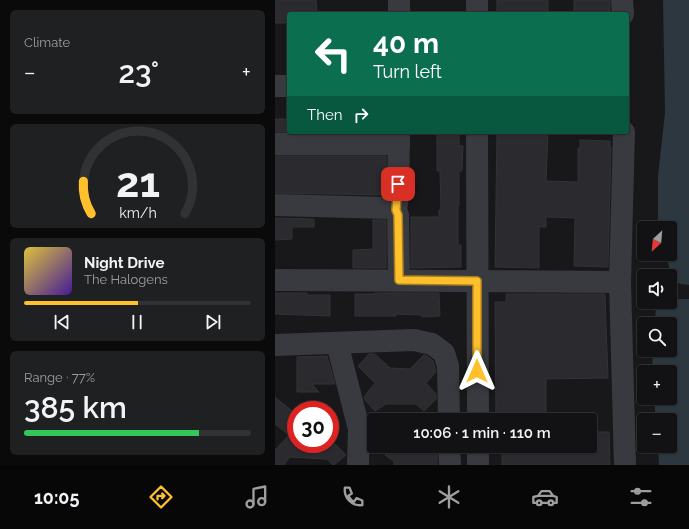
<!DOCTYPE html>
<html lang="en">
<head>
<meta charset="utf-8">
<style>
	:root { --surface:#121214; --page:#1f2022; --text:#f1f3f6; --muted:#9c9ea0; --line:#313234; --accent:#ffc02c }
	body { margin:0; font-family:Raleway,sans-serif; background:var(--page); color:var(--text); height:100vh; display:flex; flex-direction:column; font-size:15px; white-space:nowrap }
	* { box-sizing:border-box; margin:0 }
	p { font-size:13px; color:var(--muted) }
	.icon { flex:none; width:22px; height:22px; fill:none; stroke:currentColor; stroke-width:2; stroke-linecap:round; stroke-linejoin:round }
	.map { position:relative; flex:1; overflow:hidden }
	.panel { display:flex; flex-direction:column; gap:10px; padding:10px; background:#0a0a0b; width:275px }
	.panel>* { flex:none }
	.guide { position:absolute; left:12px; top:12px; width:342px; height:122px; border-radius:4px; box-shadow:0 1px 3px #0004,0 0 0 1px var(--line); background:#0b6e4f; color:#fff; overflow:hidden }
	.needle { width:26px; rotate:206deg }
	.controls { position:absolute; left:362px; top:221px; display:grid; gap:8px }
	.controls a { display:grid; place-items:center; width:40px; height:40px; border-radius:4px; background:var(--surface); box-shadow:0 1px 3px #0004,0 0 0 1px var(--line); font-size:20px }
	.speed { position:absolute; left:12px; top:401px; display:flex; gap:8px; font-size:20px; font-weight:700; text-align:center }
	.speed>* { display:grid; place-content:center; width:52px; height:52px; border-radius:50%; background:var(--surface); box-shadow:0 1px 3px #0004,0 0 0 1px var(--line); line-height:1 }
	.speed .limit { border:6px solid #d22; background:#fff; color:#111 }
	.pin { position:absolute; display:grid; place-items:center; width:34px; height:34px; color:#fff; margin:-17px; border-radius:8px; box-shadow:0 2px 6px #0006 }
	.me { position:absolute; width:44px; margin:-22px; rotate:0deg; stroke-linejoin:round; filter:drop-shadow(0 0 3px #0008) }
	.turn { display:flex; align-items:center; gap:14px; height:84px; padding:0 20px; font-size:18px }
	.turn .icon { width:52px; height:52px; stroke-width:2.5 }
	.turn b { display:block; font-size:28px; line-height:34px }
	.then { display:flex; align-items:center; height:38px; padding:0 20px; background:#0003; gap:8px; font-size:15px }
	.big { font-size:30px; font-weight:600; line-height:1.1 }
	.panel .widget { flex:1; display:flex; flex-direction:column; justify-content:center; gap:6px; min-width:0; padding:0 14px; border-radius:6px; background:var(--page) }
	.panel .dial { align-items:center; gap:0 }
	.dial svg { height:104px; overflow:visible; fill:none; stroke:var(--line); stroke-width:7; stroke-linecap:round; text-anchor:middle }
	.dial text { fill:var(--text); stroke:none }
	.song { display:flex; align-items:center; gap:12px }
	.cover { width:48px; height:48px; border-radius:6px; background:linear-gradient(135deg,hsl(50 70% 55%),hsl(260 70% 35%)) }
	.played { height:4px; border-radius:2px; background:linear-gradient(90deg,var(--accent) 50%,var(--line) 50%) }
	.keys { display:flex; justify-content:space-around; direction:ltr }
	.heat { display:flex; justify-content:space-between; align-items:center; font-size:22px; direction:ltr }
	.charge { height:6px; border-radius:3px; background:linear-gradient(90deg,#34c759 77%,var(--line) 0) }
	.trip { position:absolute; left:92px; top:413px; width:230px; height:40px; border-radius:4px; background:var(--surface); box-shadow:0 1px 3px #0004,0 0 0 1px var(--line); font-weight:600; line-height:40px; text-align:center }
	.tab-bar { display:flex; height:64px; justify-content:space-around; align-items:center; background:#070708; color:var(--muted) }
	.tab-bar .icon { width:28px; height:28px }
	.tab-bar .active { color:var(--accent) }
	.tab-bar b { font-size:18px; color:var(--text) }
	main { display:flex; flex:1; min-height:0 }
	.map>svg:first-child { display:block }
	.water { fill:#2d3740 }
	.building { fill:#2b2b2f; stroke:#323237 }
	.lines { fill:none; stroke-linecap:round; stroke-linejoin:round }
	.minor { stroke:#393a40; stroke-width:22 }
	.route-casing { stroke:#a67d1d; stroke-width:10 }
	.route { stroke:#ffc02c; stroke-width:7 }
</style>
</head>
<body>
<main>
<section class="panel">
<div class="widget"><p>Climate</p>
<div class="heat"><a>−</a><b class="big">23°</b><a>+</a></div>
</div>
<div class="widget dial"><svg viewBox="0 0 100 80">
<path d="M14 69A42 42 0 1 1 86 69"/>
<path d="M14 69A42 42 0 0 1 8 44" stroke="#ffc02c"/>
<text x="50" y="56" font-size="32" font-weight="700">21</text>
<text x="50" y="72" font-size="11">km/h</text>
</svg></div>
<div class="widget">
<div class="song"><i class="cover"></i><div><b>Night Drive</b><p>The Halogens</p></div></div>
<div class="played"></div>
<div class="keys"><svg class="icon" aria-label="previous" viewBox="0 0 24 24"><path d="M18 5L8 12l10 7zM5 5v14"/></svg><svg class="icon" aria-label="pause" viewBox="0 0 24 24"><path d="M8 5v14M16 5v14"/></svg><svg class="icon" aria-label="next" viewBox="0 0 24 24"><path d="M6 5l10 7-10 7zM19 5v14"/></svg></div>
</div>
<div class="widget"><p>Range · 77%</p><b class="big">385 km</b><div class="charge"></div></div>
</section>
<div class="map">
<svg width="414" height="465" viewBox="0 0 414 465">
	<rect width="100%" height="100%" fill="#18181b"/>
	<g class="water">
		<polygon points="388,0 414,0 414,285 406,284 397,280 391,254 395,254 395,228 384,228 383,225 383,176 390,113"/>
		<polygon points="395,299 414,299 414,465 384,465 383,446 395,446 395,420 381,420 379,398 395,398 395,372 377,372 378,350 395,350 395,324 380,324 381,305 387,302 395,302"/>
	</g>
	<g class="building">
		<polygon points="0,0 41,0 42,14 12,14 12,23 0,23"/>
		<rect x="222" y="0" width="51" height="14"/>
		<rect x="299" y="0" width="36" height="14"/>
		<rect x="0" y="119" width="14" height="13"/>
		<polygon points="162,132 184,132 184,146 188,146 187,171 184,171 184,205 183,205 183,245 186,245 186,267 136,268 136,217 164,217 164,210 166,210 165,171 162,171"/>
		<polygon points="222,132 273,132 271,181 303,182 303,148 305,148 305,140 335,141 335,147 336,147 333,267 299,266 300,218 271,217 271,227 264,227 264,268 220,267"/>
		<polygon points="0,156 111,156 111,195 0,193"/>
		<polygon points="0,218 39,219 39,227 17,227 17,239 0,240"/>
		<polygon points="98,220 111,220 111,268 78,268 78,250 98,249"/>
		<polygon points="0,293 32,293 32,295 55,295 55,316 0,314"/>
		<polygon points="100,293 164,293 165,316 147,317 147,315 121,314 121,316 80,316 80,294 100,294"/>
		<polygon points="231,294 330,294 333,378 271,379 271,420 221,420 220,302 231,302"/>
		<polygon points="94,354 100,354 115,368 135,369 149,355 152,356 158,361 161,372 151,383 161,394 161,399 149,411 141,404 111,404 100,411 90,400 89,397 100,383 83,366"/>
		<polygon points="52,356 60,384 37,384 44,392 22,392 22,357"/>
		<polygon points="0,397 21,414 21,450 26,444 60,444 71,455 59,465 58,465 52,459 15,457 9,465 0,465 0,450 14,435 0,424"/>
		<polygon points="315,432 334,432 335,465 227,465 227,453 293,452 293,446 315,446"/>
		<polygon points="116,446 131,446 142,454 148,446 162,446 162,465 119,465 119,461 110,455"/>
	</g>
	<g class="lines">
		<g class="minor">
			<polyline points="202,0 202,14"/>
			<polyline points="347,0 348,14"/>
			<polyline points="124,14 124,0"/>
			<polyline points="0,86 14,86"/>
			<polyline points="202,132 203,420"/>
			<polyline points="349,132 345,282 350,465"/>
			<polyline points="0,144 124,144"/>
			<polyline points="0,205 114,208 121,210 123,215 124,280"/>
			<polyline points="121,210 123,197 124,132"/>
			<polyline points="0,280 345,282"/>
			<polyline points="62,343 84,429 83,465"/>
			<polyline points="0,345 139,340 157,344 169,353 173,366 174,420"/>
			<polyline points="174,446 175,465"/>
			<polyline points="203,446 203,465"/>
		</g>
	</g>
	<g class="lines">
		<defs>
			<polyline id="route" points="123,184 121,210 123,215 124,280 202,281 202,371"/>
		</defs>
		<use href="#route" class="route-casing"/>
		<use href="#route" class="route"/>
	</g>
</svg>
<div class="controls">
<a><svg class="needle" viewBox="-14 -14 28 28"><path d="M0-13l5 13h-10z" fill="#e53935"/><path d="M0 13l5-13h-10z" fill="#9c9ea0"/></svg></a>
<a><svg class="icon" aria-label="sound" viewBox="0 0 24 24"><path d="M4 9h4l5-4v14l-5-4H4zM17 9q2 3 0 6"/></svg></a>
<a><svg class="icon" aria-label="search" viewBox="0 0 24 24"><circle cx="10" cy="10" r="6"/><path d="M15 15l6 6"/></svg></a>
<a>+</a>
<a>−</a>
</div>
<div class="speed"><div class="limit">30</div></div>
<div class="pin" style="left:123px;top:184px;background:#d93025"><svg class="icon" aria-label="arrive" viewBox="0 0 24 24"><path d="M6 21V4h12l-3 4 3 4H6"/></svg></div>
<svg class="me" style="left:202px;top:371px" viewBox="-20 -20 40 40"><path d="M0-17L14 15 0 8-14 15z" fill="#ffc02c" stroke="#fff" stroke-width="4"/></svg>
<div class="trip">10:06 · 1 min · 110 m</div>
<div class="guide">
<div class="turn"><svg class="icon" aria-label="left" viewBox="0 0 24 24"><path d="M17 20v-9H6M10 6l-5 5 5 5"/></svg><div><b>40 m</b>Turn left</div></div>
<div class="then">Then<svg class="icon" aria-label="right" viewBox="0 0 24 24"><path d="M7 20v-9h11M14 6l5 5-5 5"/></svg></div>
</div>
</div>
</main>
<nav class="tab-bar">
<b>10:05</b>
<svg class="icon active" aria-label="directions" viewBox="0 0 24 24"><path d="M12 3l9 9-9 9-9-9zM9 14v-3h6M13 9l2 2-2 2"/></svg>
<svg class="icon" aria-label="music" viewBox="0 0 24 24"><path d="M9 18V5l10-2v13"/><circle cx="6" cy="18" r="3"/><circle cx="16" cy="16" r="3"/></svg>
<svg class="icon" aria-label="phone" viewBox="0 0 24 24"><path d="M5 4h4l2 5-3 2q2 4 5 5l2-3 5 2v4C11 20 4 13 5 4z"/></svg>
<svg class="icon" aria-label="climate" viewBox="0 0 24 24"><path d="M12 3v18M4 7l16 10M4 17L20 7"/></svg>
<svg class="icon" aria-label="car" viewBox="0 0 24 24"><path d="M5 17H2v-5l4-1 3-4h7l3 4 3 1v5h-3M9 17h6M6 11h13"/><circle cx="7" cy="17" r="2"/><circle cx="17" cy="17" r="2"/></svg>
<svg class="icon" aria-label="filters" viewBox="0 0 24 24"><path d="M4 7h16M4 17h16"/><circle cx="9" cy="7" r="2"/><circle cx="15" cy="17" r="2"/></svg>
</nav>
</body>
</html>
